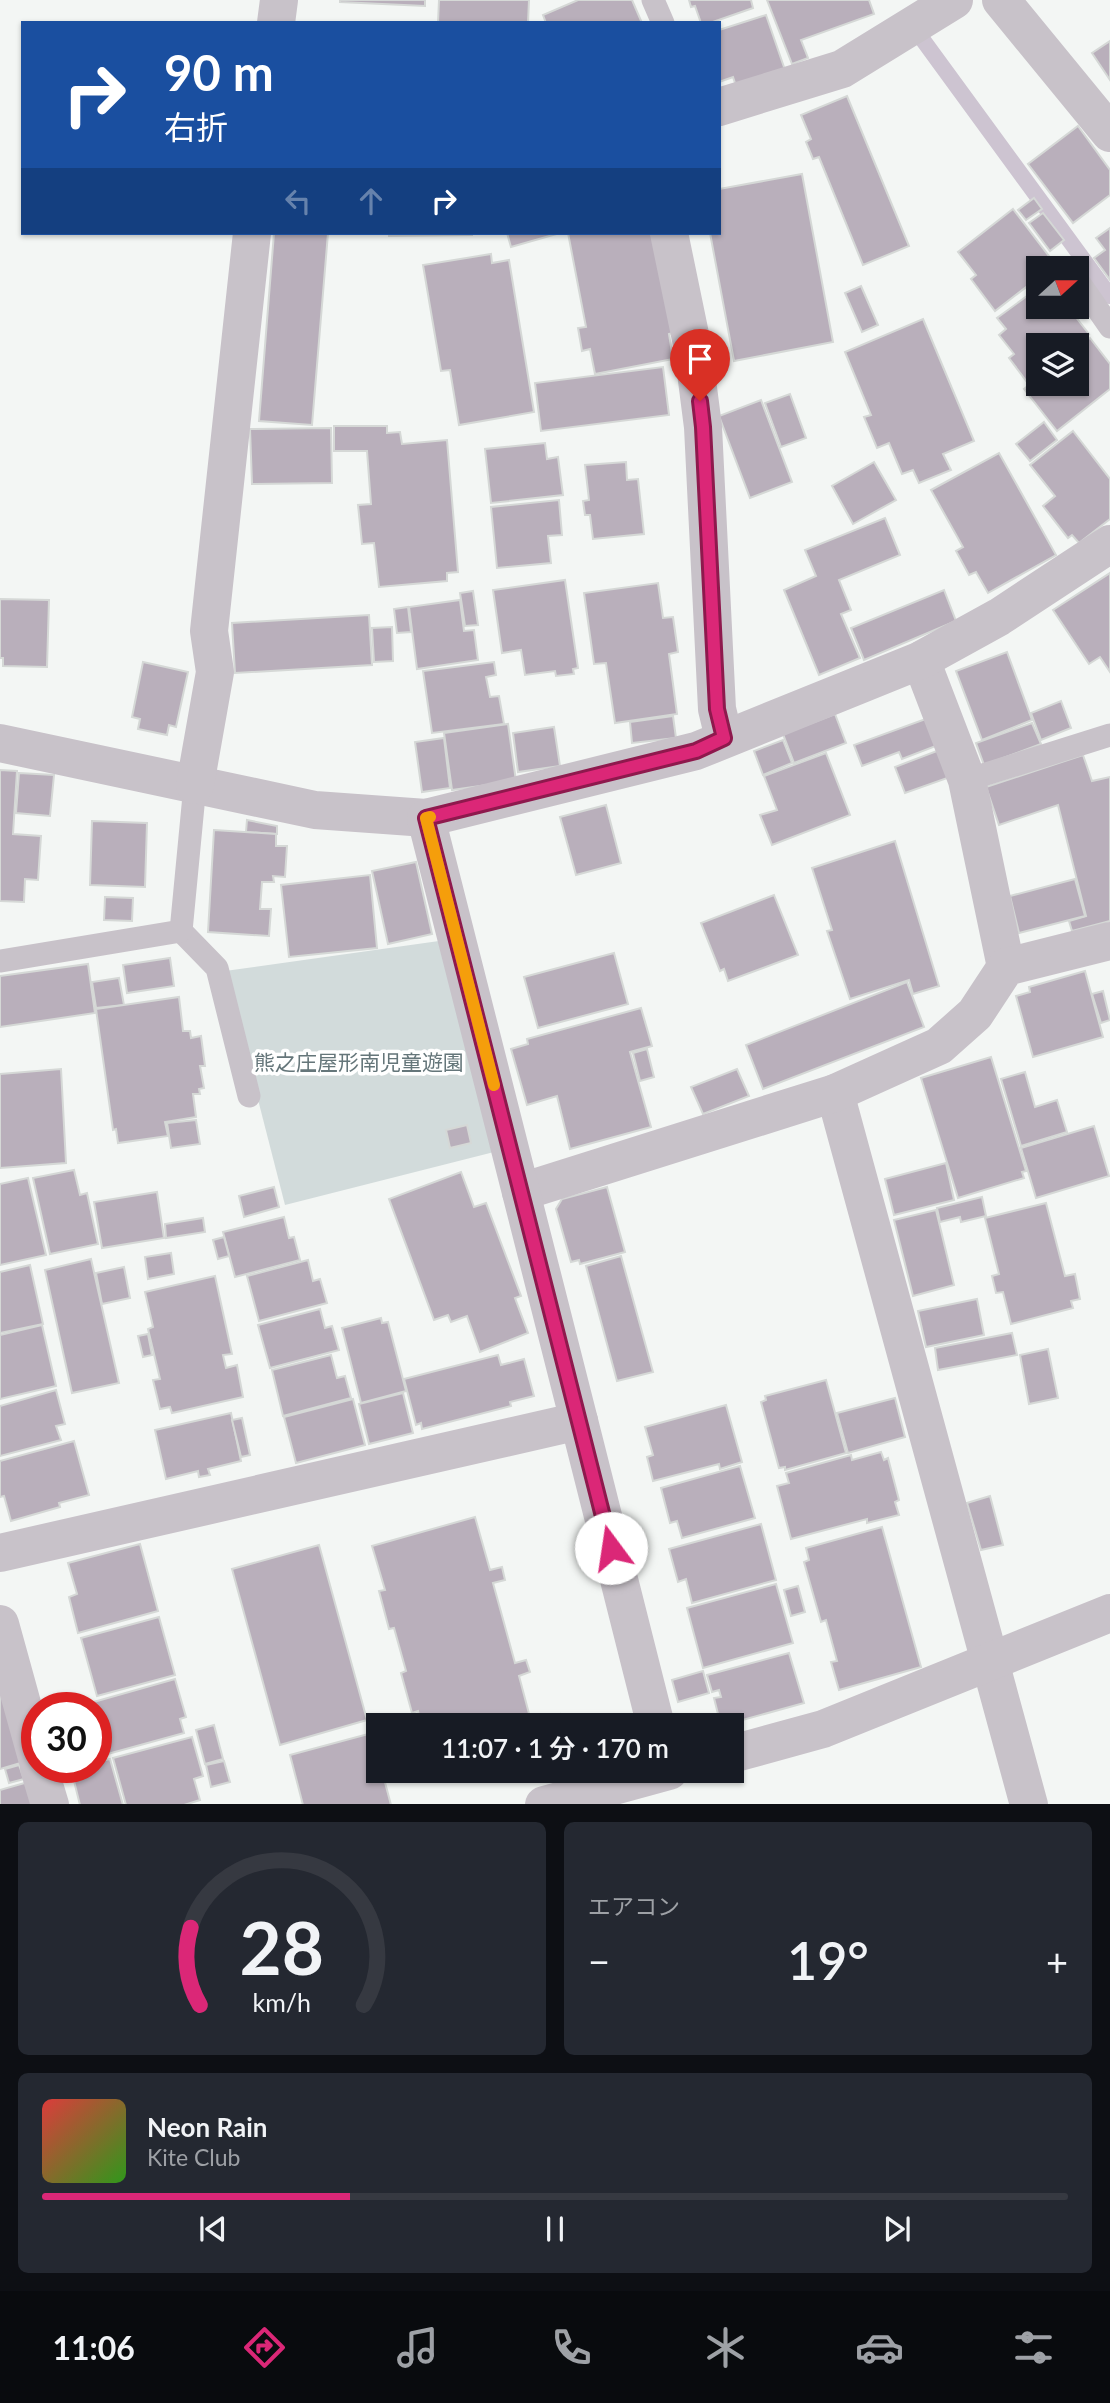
<!DOCTYPE html>
<html lang="ja">
<head>
<meta charset="utf-8">
<style>
	:root { --surface:#171b24; --page:#242831; --text:#f1f3f6; --muted:#9ea1a6; --line:#363941; --accent:#db2777 }
	body { margin:0; font-family:Lato,"Noto Sans JP",sans-serif; background:var(--page); color:var(--text); height:100vh; display:flex; flex-direction:column; font-size:26px; white-space:nowrap }
	* { box-sizing:border-box; margin:0 }
	p { font-size:23px; color:var(--muted) }
	.icon { flex:none; width:38px; height:38px; fill:none; stroke:currentColor; stroke-width:2; stroke-linecap:round; stroke-linejoin:round }
	.map { position:relative; height:1804px; overflow:hidden }
	.side { display:flex; flex-direction:column; gap:18px; padding:18px; background:#0d0f14; flex:1 }
	.side>* { flex:none }
	.banner { position:absolute; left:21px; top:21px; width:700px; height:214px; border-radius:0px; box-shadow:0 2px 5px #0004; background:#1a4fa0; color:#fff; overflow:hidden }
	.needle { width:46px; rotate:69deg }
	.controls { position:absolute; left:1026px; top:256px; display:grid; gap:14px }
	.controls a { display:grid; place-items:center; width:63px; height:63px; border-radius:0px; background:var(--surface); box-shadow:0 2px 5px #0004; font-size:35px }
	.speed { position:absolute; left:21px; top:1692px; display:flex; gap:14px; font-size:35px; font-weight:700; text-align:center }
	.speed>* { display:grid; place-content:center; width:91px; height:91px; border-radius:50%; background:var(--surface); box-shadow:0 2px 5px #0004; line-height:1 }
	.speed .limit { border:10px solid #d22; background:#fff; color:#111 }
	.pin { position:absolute; display:grid; place-items:center; width:60px; height:60px; color:#fff; margin:-72px -30px; border-radius:50% 50% 50% 0; rotate:-45deg; box-shadow:0 0 7px #0007 }
	.pin .icon { rotate:45deg }
	.me { position:absolute; width:77px; margin:-38px; rotate:346deg; stroke-linejoin:round; filter:drop-shadow(0 0 5px #0008) }
	.turn { display:flex; align-items:center; gap:24px; height:147px; padding:0 28px; font-size:32px }
	.turn .icon { width:91px; height:91px; stroke-width:2.5 }
	.turn b { display:block; font-size:49px; line-height:60px }
	.lanes { display:flex; align-items:center; height:66px; padding:0 28px; background:#0003; justify-content:center; gap:35px; direction:ltr }
	.lanes .off { opacity:.35 }
	.big { font-size:52px; font-weight:600; line-height:1.1 }
	.side .card { flex:1; display:flex; flex-direction:column; justify-content:center; gap:10px; min-width:0; padding:0 24px; border-radius:10px; background:var(--page) }
	.side .dial { align-items:center; gap:0 }
	.dial svg { height:182px; overflow:visible; fill:none; stroke:var(--line); stroke-width:7; stroke-linecap:round; text-anchor:middle }
	.dial text { fill:var(--text); stroke:none }
	.song { display:flex; align-items:center; gap:21px }
	.cover { width:84px; height:84px; border-radius:10px; background:linear-gradient(135deg,hsl(0 70% 55%),hsl(110 70% 35%)) }
	.played { height:7px; border-radius:4px; background:linear-gradient(90deg,var(--accent) 30%,var(--line) 30%) }
	.keys { display:flex; justify-content:space-around; direction:ltr }
	.heat { display:flex; justify-content:space-between; align-items:center; font-size:38px; direction:ltr }
	.side .tiles { flex:1; display:grid; gap:18px; grid-template-columns:1fr 1fr }
	.card:last-child { grid-column:span 2 }
	.trip { position:absolute; left:366px; top:1713px; width:378px; height:70px; border-radius:0px; background:var(--surface); box-shadow:0 2px 5px #0004; font-weight:600; line-height:70px; text-align:center }
	.dock { display:flex; height:112px; justify-content:space-around; align-items:center; background:#090b0e; color:var(--muted) }
	.dock .icon { width:49px; height:49px }
	.dock .current { color:var(--accent) }
	.dock b { font-size:32px; color:var(--text) }
	.map>svg:first-child { display:block }
	.green { fill:#d2dbdb }
	.lines { fill:none; stroke-linecap:round; stroke-linejoin:round }
	.stream { stroke:#cdc4d1; stroke-width:16 }
	.building { fill:#b9afbb; stroke:#d5d8d6; stroke-width:2 }
	.service { stroke:#c8c2c9; stroke-width:23 }
	.minor { stroke:#c8c2c9; stroke-width:38 }
	.route-casing { stroke:#8e194d; stroke-width:18 }
	.route { stroke:#db2777; stroke-width:12 }
	.slow { stroke:#f59e0b; stroke-width:12 }
	.labels { text-anchor:middle; dominant-baseline:central; stroke-width:7; stroke-linejoin:round; paint-order:stroke }
	.park-label { font-size:21px; fill:#65767a; stroke:#fff }
</style>
</head>
<body>
<div class="map">
<svg width="1110" height="1805" viewBox="0 0 1110 1805">
	<rect width="100%" height="100%" fill="#f3f6f4"/>
	<polygon class="green" points="439,941 494,1152 285,1205 225,971"/>
	<g class="lines">
		<polyline class="stream" points="920,36 1110,296"/>
	</g>
	<g class="building">
		<polygon points="340,0 425,0 425,6 340,2"/>
		<polygon points="439,0 529,0 528,23 438,23"/>
		<polygon points="578,0 632,0 642,23 546,23 543,15"/>
		<polygon points="689,0 751,0 753,8 710,23 701,23 695,6 691,7"/>
		<polygon points="767,0 869,0 874,14 801,40 808,58 792,64"/>
		<polygon points="766,15 785,70 736,86 733,77 719,82 719,30"/>
		<polygon points="1110,41 1110,80 1092,53"/>
		<polygon points="847,96 909,246 863,265 819,157 813,159 806,142 811,139 801,115"/>
		<polygon points="1078,126 1110,170 1110,195 1073,223 1028,164"/>
		<polygon points="802,174 833,342 734,361 710,233 719,233 719,189"/>
		<polygon points="1034,198 1042,209 1026,220 1018,210"/>
		<polygon points="1013,209 1055,264 1051,268 1038,268 1038,278 995,311 971,279 976,275 958,252"/>
		<polygon points="1043,213 1064,240 1050,251 1029,223"/>
		<polygon points="1110,228 1110,280 1094,258 1105,250 1096,238"/>
		<polygon points="274,233 328,233 312,425 259,421"/>
		<polygon points="389,233 472,233 472,235 389,236"/>
		<polygon points="507,233 560,233 511,247"/>
		<polygon points="568,233 651,233 677,332 669,334 673,359 595,374 590,349 582,351 578,328 586,327"/>
		<polygon points="491,254 492,263 509,260 534,412 459,425 450,370 441,371 423,265"/>
		<polygon points="861,286 878,325 862,332 845,293"/>
		<polygon points="1038,288 1038,306 1067,306 1089,334 1074,345 1038,345 1038,373 1027,382 1009,358 1014,354 999,335 1006,329 997,318"/>
		<polygon points="923,319 974,441 943,454 951,470 919,483 913,470 902,474 889,443 877,448 864,417 871,415 845,352"/>
		<polygon points="1090,338 1110,364 1110,389 1057,431 1024,389 1038,378 1038,383 1076,383 1076,348"/>
		<polygon points="663,367 669,415 541,431 535,383"/>
		<polygon points="790,394 806,438 781,447 765,403"/>
		<polygon points="761,400 792,482 750,498 719,416"/>
		<polygon points="1044,422 1057,440 1030,461 1016,444"/>
		<polygon points="334,426 387,426 387,433 400,432 402,444 447,440 458,572 447,573 447,581 379,587 374,543 362,544 358,505 371,504 367,451 334,451"/>
		<polygon points="331,428 332,483 252,484 250,429"/>
		<polygon points="1073,431 1110,479 1110,519 1079,543 1072,535 1068,538 1043,506 1055,496 1030,465"/>
		<polygon points="545,443 547,459 558,457 563,495 491,503 485,449"/>
		<polygon points="999,453 1056,555 988,593 976,572 969,575 956,551 963,547 931,490"/>
		<polygon points="626,462 627,480 638,479 644,534 593,539 590,515 585,515 583,501 589,500 585,465"/>
		<polygon points="874,462 896,500 853,524 832,486"/>
		<polygon points="559,500 562,535 548,536 551,563 497,568 491,507"/>
		<polygon points="885,518 900,555 839,580 851,610 841,614 860,658 819,675 784,590 816,576 805,550"/>
		<polygon points="1110,573 1110,672 1100,657 1089,664 1053,610"/>
		<polygon points="565,580 578,668 573,669 574,674 556,676 555,671 525,675 521,650 502,653 493,590"/>
		<polygon points="658,583 663,618 673,617 678,652 669,654 677,714 615,723 606,663 594,664 584,593"/>
		<polygon points="944,590 956,621 864,660 851,628"/>
		<polygon points="473,591 478,625 465,626 460,593"/>
		<polygon points="0,599 49,600 47,667 3,666 3,658 0,658"/>
		<polygon points="460,600 464,631 474,630 478,660 417,669 409,607"/>
		<polygon points="408,607 411,632 397,633 394,609"/>
		<polygon points="369,615 372,665 235,673 232,623"/>
		<polygon points="392,627 393,661 374,662 372,628"/>
		<polygon points="1007,652 1032,720 982,740 956,671"/>
		<polygon points="143,662 188,672 176,727 169,725 167,735 138,729 140,719 132,717"/>
		<polygon points="494,662 496,675 486,677 490,697 499,696 504,724 432,733 423,671"/>
		<polygon points="1061,701 1071,728 1041,740 1031,713"/>
		<polygon points="835,714 846,743 794,763 783,734"/>
		<polygon points="673,716 676,738 632,743 630,722"/>
		<polygon points="931,717 941,744 902,759 899,752 862,766 854,745"/>
		<polygon points="1032,723 1041,744 984,765 976,743"/>
		<polygon points="508,724 516,781 452,790 444,733"/>
		<polygon points="554,727 560,766 518,772 513,733"/>
		<polygon points="444,738 450,788 422,792 415,742"/>
		<polygon points="783,740 792,763 763,775 754,751"/>
		<polygon points="942,749 953,776 905,793 895,767"/>
		<polygon points="826,753 850,815 772,845 760,815 777,810 764,776"/>
		<polygon points="1083,755 1092,781 1110,777 1110,921 1072,931 1069,921 1086,916 1058,805 999,825 986,787"/>
		<polygon points="0,770 17,771 13,834 41,836 38,880 25,879 24,902 0,901"/>
		<polygon points="19,773 54,775 50,816 16,813"/>
		<polygon points="606,805 621,863 576,875 560,817"/>
		<polygon points="247,820 277,826 277,834 246,832"/>
		<polygon points="92,821 147,823 145,887 90,885"/>
		<polygon points="214,830 276,834 276,846 287,846 285,877 273,876 274,882 262,882 260,909 271,909 269,936 208,932"/>
		<polygon points="895,841 939,986 913,994 909,980 850,999 827,931 832,930 812,868"/>
		<polygon points="416,862 432,934 388,944 372,871"/>
		<polygon points="370,875 377,948 289,957 281,885"/>
		<polygon points="1075,879 1085,916 1019,933 1010,896"/>
		<polygon points="774,895 798,955 728,981 724,969 720,971 701,923"/>
		<polygon points="105,897 133,898 132,921 104,920"/>
		<polygon points="614,953 628,1004 538,1028 524,977"/>
		<polygon points="170,958 174,986 127,993 123,965"/>
		<polygon points="88,964 95,1013 0,1027 0,976"/>
		<polygon points="1085,971 1103,1037 1033,1057 1016,996 1030,992 1029,987"/>
		<polygon points="119,978 124,1005 96,1008 92,982"/>
		<polygon points="907,982 924,1027 763,1089 746,1045"/>
		<polygon points="1103,991 1110,1020 1101,1023 1092,994"/>
		<polygon points="179,997 183,1031 190,1031 191,1038 201,1036 205,1066 200,1066 204,1088 199,1089 200,1094 193,1094 196,1117 165,1122 168,1136 118,1143 116,1129 113,1130 96,1009"/>
		<polygon points="641,1008 652,1046 630,1052 651,1127 570,1149 557,1096 527,1105 511,1049 528,1044 527,1039"/>
		<polygon points="647,1049 654,1077 640,1081 633,1053"/>
		<polygon points="991,1057 1026,1171 1022,1172 1024,1178 958,1198 921,1078"/>
		<polygon points="61,1069 66,1163 0,1168 0,1074"/>
		<polygon points="737,1069 749,1096 703,1114 691,1087"/>
		<polygon points="1025,1072 1035,1107 1057,1100 1067,1132 1021,1146 1001,1079"/>
		<polygon points="196,1120 200,1144 171,1148 167,1123"/>
		<polygon points="467,1125 471,1143 450,1148 446,1130"/>
		<polygon points="1094,1126 1109,1176 1036,1198 1021,1148"/>
		<polygon points="946,1163 954,1200 894,1215 885,1179"/>
		<polygon points="74,1170 80,1195 87,1193 98,1244 50,1254 33,1178"/>
		<polygon points="461,1172 474,1207 486,1203 521,1296 515,1298 528,1333 480,1352 467,1316 451,1322 448,1315 434,1320 389,1199"/>
		<polygon points="28,1178 46,1255 0,1265 0,1184"/>
		<polygon points="274,1187 279,1207 244,1217 239,1196"/>
		<polygon points="607,1187 625,1252 580,1264 579,1260 571,1262 556,1209 562,1199"/>
		<polygon points="157,1192 164,1238 102,1248 94,1202"/>
		<polygon points="982,1197 986,1216 961,1222 960,1217 940,1222 937,1208"/>
		<polygon points="1046,1203 1065,1276 1075,1274 1080,1299 1071,1301 1073,1308 1011,1324 1003,1292 996,1293 992,1276 999,1274 985,1218"/>
		<polygon points="936,1210 954,1285 913,1296 894,1220"/>
		<polygon points="284,1217 289,1238 294,1237 300,1260 235,1277 223,1232"/>
		<polygon points="203,1218 205,1232 166,1238 165,1224"/>
		<polygon points="224,1237 229,1256 218,1259 213,1240"/>
		<polygon points="171,1253 174,1274 148,1279 145,1257"/>
		<polygon points="621,1256 653,1372 617,1381 586,1266"/>
		<polygon points="91,1259 119,1383 72,1393 45,1270"/>
		<polygon points="308,1260 313,1281 320,1279 327,1303 259,1321 247,1276"/>
		<polygon points="30,1265 43,1324 0,1333 0,1272"/>
		<polygon points="124,1267 130,1298 102,1304 96,1273"/>
		<polygon points="215,1276 232,1354 223,1355 226,1368 237,1365 243,1397 172,1413 170,1407 160,1409 153,1380 160,1379 148,1329 153,1327 145,1292"/>
		<polygon points="977,1299 984,1335 926,1347 918,1311"/>
		<polygon points="320,1309 325,1328 332,1326 339,1350 270,1368 258,1325"/>
		<polygon points="381,1318 382,1323 388,1322 406,1391 361,1403 342,1328"/>
		<polygon points="42,1325 56,1386 0,1399 0,1335"/>
		<polygon points="1012,1333 1017,1355 938,1370 935,1348"/>
		<polygon points="148,1334 152,1355 143,1357 138,1336"/>
		<polygon points="1048,1349 1058,1398 1029,1404 1020,1355"/>
		<polygon points="331,1355 337,1378 345,1376 351,1398 283,1416 272,1370"/>
		<polygon points="498,1355 501,1365 524,1359 534,1396 510,1402 511,1406 422,1429 421,1423 416,1425 404,1379"/>
		<polygon points="826,1380 846,1453 785,1470 785,1467 779,1468 761,1402 766,1400 765,1396"/>
		<polygon points="56,1390 65,1424 56,1426 61,1440 0,1456 0,1406"/>
		<polygon points="403,1393 413,1433 369,1444 359,1404"/>
		<polygon points="895,1398 905,1437 848,1453 837,1413"/>
		<polygon points="353,1399 365,1445 296,1463 284,1417"/>
		<polygon points="726,1405 742,1462 720,1469 719,1464 653,1481 647,1457 653,1455 645,1427"/>
		<polygon points="231,1413 241,1461 208,1469 210,1475 199,1477 198,1471 166,1479 155,1430"/>
		<polygon points="242,1418 250,1455 241,1457 232,1420"/>
		<polygon points="74,1441 89,1495 59,1503 60,1507 11,1521 4,1496 0,1497 0,1461"/>
		<polygon points="881,1452 884,1460 888,1458 899,1500 895,1502 899,1515 867,1523 867,1519 791,1539 777,1486 789,1483 786,1473 851,1455 852,1460"/>
		<polygon points="740,1466 755,1518 682,1538 677,1521 670,1523 661,1488"/>
		<polygon points="990,1496 1003,1545 981,1550 967,1503"/>
		<polygon points="475,1517 490,1570 502,1567 505,1580 493,1583 515,1663 526,1660 530,1672 519,1676 532,1725 422,1726 418,1711 412,1713 401,1673 406,1671 394,1628 389,1629 379,1591 385,1590 372,1546"/>
		<polygon points="761,1524 776,1580 692,1603 686,1579 678,1582 669,1549"/>
		<polygon points="882,1527 921,1667 839,1690 831,1662 837,1661 826,1620 821,1622 804,1562 809,1560 806,1548"/>
		<polygon points="140,1544 158,1611 78,1633 69,1597 77,1594 68,1563"/>
		<polygon points="319,1545 367,1720 280,1745 232,1569"/>
		<polygon points="776,1584 793,1643 703,1668 687,1608"/>
		<polygon points="798,1586 805,1612 791,1616 784,1590"/>
		<polygon points="159,1617 175,1675 97,1696 81,1638"/>
		<polygon points="789,1653 804,1703 721,1726 714,1698 721,1697 719,1690 712,1692 707,1675"/>
		<polygon points="703,1671 709,1693 678,1702 672,1680"/>
		<polygon points="175,1679 186,1717 180,1719 184,1733 104,1755 96,1726 96,1708 91,1708 90,1703"/>
		<polygon points="0,1680 24,1762 0,1769"/>
		<polygon points="560,1714 563,1726 541,1726 539,1720"/>
		<polygon points="214,1725 223,1759 205,1764 196,1730"/>
		<polygon points="372,1733 378,1755 378,1771 382,1771 391,1805 303,1805 290,1755"/>
		<polygon points="192,1737 203,1776 194,1779 200,1800 184,1805 126,1805 113,1758"/>
		<polygon points="110,1759 123,1805 80,1805 71,1769 96,1768 96,1762"/>
		<polygon points="224,1761 230,1782 211,1787 206,1765"/>
		<polygon points="19,1765 24,1779 9,1783 5,1769"/>
		<polygon points="28,1782 34,1805 0,1805 0,1790"/>
	</g>
	<g class="lines">
		<g class="service">
			<polyline points="653,0 663,23"/>
			<polyline points="1076,278 1110,327"/>
			<polyline points="967,780 1110,735"/>
			<polyline points="181,931 217,968 249,1096"/>
			<polyline points="1,961 181,931 195,785"/>
		</g>
		<g class="minor">
			<polyline points="1001,0 1110,133"/>
			<polyline points="276,23 279,0"/>
			<polyline points="719,107 842,69 954,0"/>
			<polyline points="669,233 693,349 703,427 717,709 724,738"/>
			<polyline points="921,660 967,780 1006,967"/>
			<polyline points="0,743 315,810 426,818 696,751 921,660 999,617 1110,544"/>
			<polyline points="195,785 215,672 209,631 252,233"/>
			<polyline points="835,1093 1029,1805"/>
			<polyline points="521,1192 835,1093 939,1046 975,1014 1006,967 1110,941"/>
			<polyline points="579,1421 656,1726"/>
			<polyline points="0,1553 579,1421 426,818"/>
			<polyline points="0,1624 37,1758"/>
			<polyline points="732,1754 823,1729 1110,1613"/>
			<polyline points="39,1768 50,1805"/>
			<polyline points="544,1805 669,1771"/>
		</g>
	</g>
	<g class="lines">
		<defs>
			<polyline id="route" points="611,1548 426,818 696,751 724,738 717,709 703,427 700,401"/>
		</defs>
		<use href="#route" class="route-casing"/>
		<use href="#route" class="route"/>
		<polyline class="slow" points="430,817 426,818 494,1085"/>
	</g>
	<g class="labels">
		<g class="park-label">
			<text x="359" y="1061">熊之庄屋形南児童遊園</text>
		</g>
	</g>
</svg>
<div class="controls">
<a><svg class="needle" viewBox="-14 -14 28 28"><path d="M0-13l5 13h-10z" fill="#e53935"/><path d="M0 13l5-13h-10z" fill="#9ea1a6"/></svg></a>
<a><svg class="icon" aria-label="layers" viewBox="0 0 24 24"><path d="M12 4l9 5-9 5-9-5zM3 14l9 5 9-5"/></svg></a>
</div>
<div class="speed"><div class="limit">30</div></div>
<div class="pin" style="left:700px;top:401px;background:#d93025"><svg class="icon" aria-label="arrive" viewBox="0 0 24 24"><path d="M6 21V4h12l-3 4 3 4H6"/></svg></div>
<svg class="me" style="left:611px;top:1548px" viewBox="-20 -20 40 40"><circle r="19" fill="#fff"/><path d="M0-13L10 11 0 6-10 11z" fill="#db2777"/></svg>
<div class="trip">11:07 · 1 分 · 170 m</div>
<div class="banner">
<div class="turn"><svg class="icon" aria-label="right" viewBox="0 0 24 24"><path d="M7 20v-9h11M14 6l5 5-5 5"/></svg><div><b>90 m</b>右折</div></div>
<div class="lanes"><svg class="icon off" aria-label="left" viewBox="0 0 24 24"><path d="M17 20v-9H6M10 6l-5 5 5 5"/></svg><svg class="icon off" aria-label="ahead" viewBox="0 0 24 24"><path d="M12 20V5M6 11l6-6 6 6"/></svg><svg class="icon" aria-label="right" viewBox="0 0 24 24"><path d="M7 20v-9h11M14 6l5 5-5 5"/></svg></div>
</div>
</div>
<section class="side">
<div class="tiles">
<div class="card dial"><svg viewBox="0 0 100 80">
<path d="M14 69A42 42 0 1 1 86 69"/>
<path d="M14 69A42 42 0 0 1 10 35" stroke="#db2777"/>
<text x="50" y="56" font-size="32" font-weight="700">28</text>
<text x="50" y="72" font-size="11">km/h</text>
</svg></div>
<div class="card"><p>エアコン</p>
<div class="heat"><a>−</a><b class="big">19°</b><a>+</a></div>
</div>
<div class="card">
<div class="song"><i class="cover"></i><div><b>Neon Rain</b><p>Kite Club</p></div></div>
<div class="played"></div>
<div class="keys"><svg class="icon" aria-label="previous" viewBox="0 0 24 24"><path d="M18 5L8 12l10 7zM5 5v14"/></svg><svg class="icon" aria-label="pause" viewBox="0 0 24 24"><path d="M8 5v14M16 5v14"/></svg><svg class="icon" aria-label="next" viewBox="0 0 24 24"><path d="M6 5l10 7-10 7zM19 5v14"/></svg></div>
</div>
</div>
</section>
<nav class="dock">
<b>11:06</b>
<svg class="icon current" aria-label="directions" viewBox="0 0 24 24"><path d="M12 3l9 9-9 9-9-9zM9 14v-3h6M13 9l2 2-2 2"/></svg>
<svg class="icon" aria-label="music" viewBox="0 0 24 24"><path d="M9 18V5l10-2v13"/><circle cx="6" cy="18" r="3"/><circle cx="16" cy="16" r="3"/></svg>
<svg class="icon" aria-label="phone" viewBox="0 0 24 24"><path d="M5 4h4l2 5-3 2q2 4 5 5l2-3 5 2v4C11 20 4 13 5 4z"/></svg>
<svg class="icon" aria-label="climate" viewBox="0 0 24 24"><path d="M12 3v18M4 7l16 10M4 17L20 7"/></svg>
<svg class="icon" aria-label="car" viewBox="0 0 24 24"><path d="M5 17H2v-5l4-1 3-4h7l3 4 3 1v5h-3M9 17h6M6 11h13"/><circle cx="7" cy="17" r="2"/><circle cx="17" cy="17" r="2"/></svg>
<svg class="icon" aria-label="filters" viewBox="0 0 24 24"><path d="M4 7h16M4 17h16"/><circle cx="9" cy="7" r="2"/><circle cx="15" cy="17" r="2"/></svg>
</nav>
</body>
</html>
